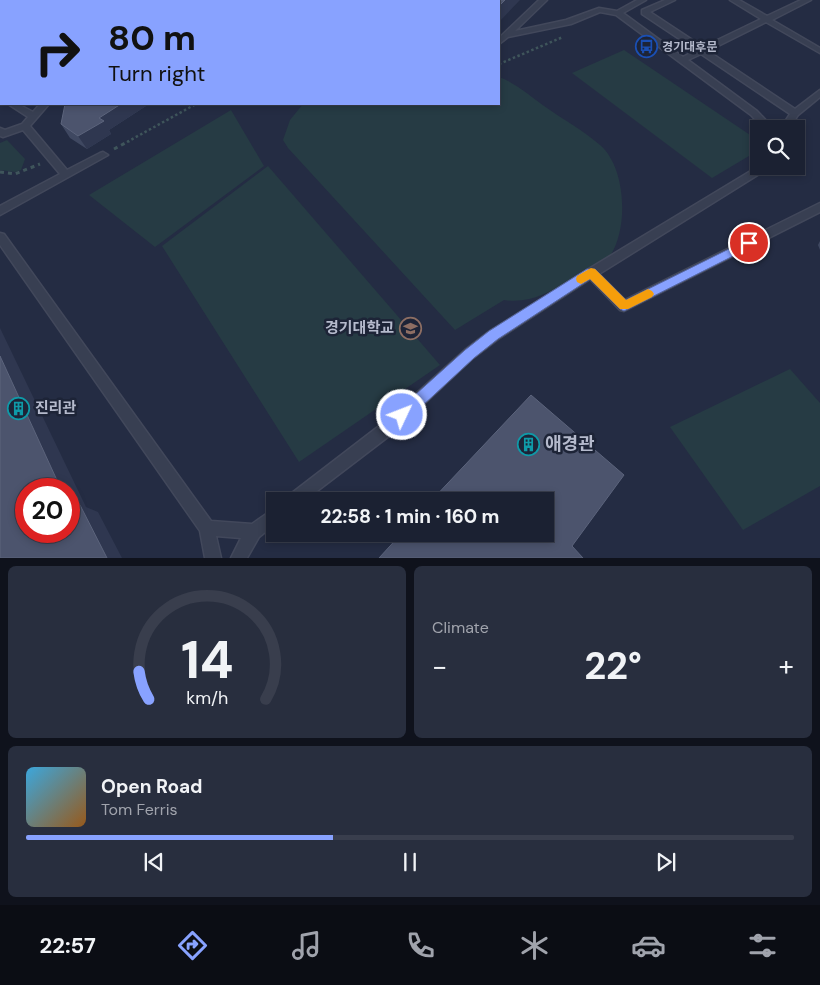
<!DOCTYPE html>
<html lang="en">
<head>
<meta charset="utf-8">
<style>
	:root { --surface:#1b2132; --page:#282e3e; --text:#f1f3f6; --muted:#a0a3ac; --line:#393e4d; --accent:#88a2ff }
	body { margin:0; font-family:"DM Sans","Noto Sans KR",sans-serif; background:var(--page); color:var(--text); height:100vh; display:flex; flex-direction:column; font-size:19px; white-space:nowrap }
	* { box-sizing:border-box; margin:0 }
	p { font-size:16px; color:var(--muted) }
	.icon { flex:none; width:28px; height:28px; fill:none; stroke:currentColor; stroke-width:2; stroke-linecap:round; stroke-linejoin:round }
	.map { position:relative; height:558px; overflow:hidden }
	.panel { display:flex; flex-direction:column; gap:8px; padding:8px; background:#0f121c; flex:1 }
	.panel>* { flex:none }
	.top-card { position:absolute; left:0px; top:0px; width:500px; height:105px; box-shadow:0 2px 8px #0003,0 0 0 1px var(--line); background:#88a2ff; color:#111; overflow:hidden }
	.tools { position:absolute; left:750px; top:120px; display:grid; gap:10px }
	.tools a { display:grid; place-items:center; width:55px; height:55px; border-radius:0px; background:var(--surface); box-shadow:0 2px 8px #0003,0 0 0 1px var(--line); font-size:25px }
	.speed { position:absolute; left:15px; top:478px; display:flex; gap:10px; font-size:25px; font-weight:700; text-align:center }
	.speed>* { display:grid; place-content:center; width:65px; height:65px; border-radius:50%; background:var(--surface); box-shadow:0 2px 8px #0003,0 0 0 1px var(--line); line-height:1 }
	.speed .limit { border:8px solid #d22; background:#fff; color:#111 }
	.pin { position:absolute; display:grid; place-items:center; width:42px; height:42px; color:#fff; margin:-21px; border:2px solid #fff; border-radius:50%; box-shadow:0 1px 5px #0007 }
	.me { position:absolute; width:55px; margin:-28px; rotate:47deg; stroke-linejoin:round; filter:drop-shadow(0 0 4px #0008) }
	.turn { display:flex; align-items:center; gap:18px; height:105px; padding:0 25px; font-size:22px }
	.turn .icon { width:65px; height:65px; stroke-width:2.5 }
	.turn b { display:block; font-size:35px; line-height:42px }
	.big { font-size:38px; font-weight:700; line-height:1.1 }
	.panel .widget { flex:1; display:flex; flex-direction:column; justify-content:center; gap:8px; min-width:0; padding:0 18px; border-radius:8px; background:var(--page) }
	.panel .dial { align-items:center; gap:0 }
	.dial svg { height:130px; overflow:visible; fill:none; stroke:var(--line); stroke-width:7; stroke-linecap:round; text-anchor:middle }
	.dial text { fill:var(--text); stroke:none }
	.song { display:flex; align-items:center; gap:15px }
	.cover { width:60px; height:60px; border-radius:8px; background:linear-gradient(135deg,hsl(200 70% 55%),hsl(30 70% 35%)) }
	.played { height:5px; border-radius:2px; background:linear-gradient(90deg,var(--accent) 40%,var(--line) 40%) }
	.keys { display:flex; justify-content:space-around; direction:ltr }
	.heat { display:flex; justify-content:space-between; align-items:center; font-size:28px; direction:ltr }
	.panel .tiles { flex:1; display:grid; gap:8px; grid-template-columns:1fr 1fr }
	.widget:last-child { grid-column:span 2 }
	.trip { position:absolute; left:266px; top:492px; width:288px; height:50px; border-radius:0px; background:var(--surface); box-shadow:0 2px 8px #0003,0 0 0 1px var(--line); font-weight:700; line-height:50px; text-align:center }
	.dock { display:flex; height:80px; justify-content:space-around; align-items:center; background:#0b0d14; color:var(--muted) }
	.dock .icon { width:35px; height:35px }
	.dock .active { color:var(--accent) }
	.dock b { font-size:22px; color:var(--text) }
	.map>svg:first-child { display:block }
	.green { fill:#263b44 }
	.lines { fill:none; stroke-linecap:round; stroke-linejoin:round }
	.service-casing { stroke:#42485b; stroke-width:3 }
	.pedestrian-casing { stroke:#42485b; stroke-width:3 }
	.path-far1 { stroke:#3f555b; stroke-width:2.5; stroke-dasharray:2.5 2.5; stroke-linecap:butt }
	.path { stroke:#3f555b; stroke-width:3; stroke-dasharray:4 4; stroke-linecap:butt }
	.service { fill:#383f52; fill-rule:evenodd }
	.pedestrian { fill:#383f52; fill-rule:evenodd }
	.wall { fill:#3f4861 }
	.shaded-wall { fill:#2f3750 }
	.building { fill:#4c546d; stroke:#5c647c }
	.route { fill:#88a2ff; stroke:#5869a6 }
	.slow { fill:#f59e0b }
	.labels { text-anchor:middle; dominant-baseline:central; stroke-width:5; stroke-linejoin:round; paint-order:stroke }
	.far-poi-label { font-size:12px; font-weight:bold; fill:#b5bacc; stroke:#1d2437; text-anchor:start }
	.poi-label { font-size:15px; font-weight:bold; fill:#b5bacc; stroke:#1d2437; text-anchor:end }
	.near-poi-label { font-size:18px; font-weight:bold; fill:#b5bacc; stroke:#1d2437; text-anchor:start }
</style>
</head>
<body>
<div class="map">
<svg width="820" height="558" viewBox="0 0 820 558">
	<rect width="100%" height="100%" fill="#242c43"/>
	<g class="green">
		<polygon points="624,50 759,141 759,150 712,178 572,73"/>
		<path d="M499,77C516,83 532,98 547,108C564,120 584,131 600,145C626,167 629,228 610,256C604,264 581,274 571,280C549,292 530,304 504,300L455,330L288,148L283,140L290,120L303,104H499Z"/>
		<polygon points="231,110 264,166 155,247 89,195"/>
		<polygon points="7,140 25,159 21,170 15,172 0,170 0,143"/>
		<polygon points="268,166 440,365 299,462 162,246"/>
		<polygon points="790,369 820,403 820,486 743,530 670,427"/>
	</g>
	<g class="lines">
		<defs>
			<g id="service">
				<polygon points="78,0 86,0 86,1 79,1"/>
				<polygon points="539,0 547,0 515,31 566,20 599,8 617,11 637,0 646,0 623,13 683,57 696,50 642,14 642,10 665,0 675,0 650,12 703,47 761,19 730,0 739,0 767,16 801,0 811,0 772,20 820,48 820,53 766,22 708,51 795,109 820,90 820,97 798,115 789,129 780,129 790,114 701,54 688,60 757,111 774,129 764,129 751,115 616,15 600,12 571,24 508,37 499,44 499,38"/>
				<rect x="0" y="68" width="1" height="5"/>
				<rect x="0" y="94" width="1" height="6"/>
				<polygon points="8,104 18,104 33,112 40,104 49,104 30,126 67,170 100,153 103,152 108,155 0,215 0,206 60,174 23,130 3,137 0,136 0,128 5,130 22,124 28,117"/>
				<polygon points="759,166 772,166 599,274 625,300 820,203 820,212 624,311 620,310 590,279 498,339 473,358 393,433 304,501 286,501 288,496 383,423 465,350 490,331 587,270"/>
				<polygon points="0,233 4,234 211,521 252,524 275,508 275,524 259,537 247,558 231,558 241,538 216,536 221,558 205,558 200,531 0,245"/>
			</g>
			<rect id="pedestrian" x="0" y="52" width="1" height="7"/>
		</defs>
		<use href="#service" class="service-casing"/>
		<use href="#pedestrian" class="pedestrian-casing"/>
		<g class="path-far1">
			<polyline points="499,64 563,37"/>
			<polyline points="127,142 196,104"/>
		</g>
		<g class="path">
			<polyline points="114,149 129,141"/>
			<polyline points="0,172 15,174 40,164"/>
		</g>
		<use href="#service" class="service"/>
		<use href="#pedestrian" class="pedestrian"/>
	</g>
	<g class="wall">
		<polygon points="280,0 359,0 357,1 278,1"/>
		<polygon points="65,104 149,104 109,130 111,134 87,149 70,138 61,124"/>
		<polygon points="820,241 820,250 818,245"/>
	</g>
	<g class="shaded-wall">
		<polygon points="312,0 324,0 324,1 310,1"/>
		<polygon points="335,0 359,0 357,1 336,1"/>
		<polygon points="505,0 520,0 499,22 499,6"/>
		<polygon points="121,104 149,104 109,130 111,134 87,149 78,136 99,118"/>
		<polygon points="0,328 86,507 98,512 122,558 107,558 72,511 69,505 69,489 61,489 0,356"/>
	</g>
	<g class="building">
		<polygon points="280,0 312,0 310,1 278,1"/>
		<polygon points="459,0 505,0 499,6 499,1 458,1"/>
		<polygon points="65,104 121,104 99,118 104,121 78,136 61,124"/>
		<polygon points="0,356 61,489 26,489 26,531 69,531 69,505 72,511 80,505 107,558 0,558"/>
		<polygon points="531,395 624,475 572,546 583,558 379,558 401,534 545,534 545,501 431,501"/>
	</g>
	<polygon class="route" points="749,239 754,243 753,246 624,311 620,309 590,279 498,339 474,358 407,420 402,422 397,420 395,415 397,411 465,350 489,331 587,269 595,269 626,300"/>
	<polygon class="slow" points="591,268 595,269 626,300 648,289 652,291 654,294 652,297 628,309 620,309 590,279 581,284 577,282 576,279 577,276"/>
	<defs>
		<symbol id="bus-ring" viewBox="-11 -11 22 22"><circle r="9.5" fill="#1d2437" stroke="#1a4fb4" stroke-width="1.5"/><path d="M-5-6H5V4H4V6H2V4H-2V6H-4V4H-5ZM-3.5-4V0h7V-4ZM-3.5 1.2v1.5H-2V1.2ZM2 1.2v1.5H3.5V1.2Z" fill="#1a4fb4"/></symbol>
		<symbol id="university-ring" viewBox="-11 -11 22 22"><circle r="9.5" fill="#1d2437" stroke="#8d6e63" stroke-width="1.5"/><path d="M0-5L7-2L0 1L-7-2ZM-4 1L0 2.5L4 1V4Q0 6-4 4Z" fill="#8d6e63"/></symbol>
		<symbol id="building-ring" viewBox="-11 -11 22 22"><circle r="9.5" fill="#1d2437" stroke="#0f9aa8" stroke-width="1.5"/><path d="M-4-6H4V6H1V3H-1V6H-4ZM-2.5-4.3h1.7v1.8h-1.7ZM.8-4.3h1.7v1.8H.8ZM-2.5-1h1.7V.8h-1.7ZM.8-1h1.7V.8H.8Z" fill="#0f9aa8"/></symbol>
	</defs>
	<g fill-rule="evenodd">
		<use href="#bus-ring" x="634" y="34" width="25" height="25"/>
		<use href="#university-ring" x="398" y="316" width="25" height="25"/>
		<use href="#building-ring" x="6" y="396" width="25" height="25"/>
		<use href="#building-ring" x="516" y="432" width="25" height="25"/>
	</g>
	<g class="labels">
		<g class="far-poi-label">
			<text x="662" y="47">경기대후문</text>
		</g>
		<g class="poi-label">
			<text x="394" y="328">경기대학교</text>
			<text x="35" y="408" text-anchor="start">진리관</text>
		</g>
		<g class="near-poi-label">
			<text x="545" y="444">애경관</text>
		</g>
	</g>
</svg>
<div class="tools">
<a><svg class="icon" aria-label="search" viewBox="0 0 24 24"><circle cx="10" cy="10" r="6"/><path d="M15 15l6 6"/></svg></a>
</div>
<div class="speed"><div class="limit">20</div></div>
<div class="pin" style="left:749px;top:243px;background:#d93025"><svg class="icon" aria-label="arrive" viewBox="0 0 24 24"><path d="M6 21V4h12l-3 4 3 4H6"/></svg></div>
<svg class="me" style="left:402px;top:415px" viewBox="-20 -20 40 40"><circle r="17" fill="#88a2ff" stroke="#fff" stroke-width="3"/><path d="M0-11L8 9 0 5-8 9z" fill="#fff"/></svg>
<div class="trip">22:58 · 1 min · 160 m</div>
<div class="top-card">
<div class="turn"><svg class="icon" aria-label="right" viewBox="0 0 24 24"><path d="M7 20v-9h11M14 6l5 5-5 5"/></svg><div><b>80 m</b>Turn right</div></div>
</div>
</div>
<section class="panel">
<div class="tiles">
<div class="widget dial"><svg viewBox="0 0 100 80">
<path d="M14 69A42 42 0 1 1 86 69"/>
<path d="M14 69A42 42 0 0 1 8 52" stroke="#88a2ff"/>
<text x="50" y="56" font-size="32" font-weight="700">14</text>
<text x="50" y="72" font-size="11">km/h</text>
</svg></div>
<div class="widget"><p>Climate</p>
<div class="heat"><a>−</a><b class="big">22°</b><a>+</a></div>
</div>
<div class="widget">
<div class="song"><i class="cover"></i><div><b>Open Road</b><p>Tom Ferris</p></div></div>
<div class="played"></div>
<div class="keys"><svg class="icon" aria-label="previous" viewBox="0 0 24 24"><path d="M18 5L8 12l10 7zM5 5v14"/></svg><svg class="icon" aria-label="pause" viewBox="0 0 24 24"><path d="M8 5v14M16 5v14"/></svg><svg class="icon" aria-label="next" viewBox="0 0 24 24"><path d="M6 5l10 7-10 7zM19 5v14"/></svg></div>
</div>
</div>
</section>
<nav class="dock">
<b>22:57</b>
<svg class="icon active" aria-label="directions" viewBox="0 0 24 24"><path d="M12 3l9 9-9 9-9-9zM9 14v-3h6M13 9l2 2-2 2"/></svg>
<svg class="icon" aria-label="music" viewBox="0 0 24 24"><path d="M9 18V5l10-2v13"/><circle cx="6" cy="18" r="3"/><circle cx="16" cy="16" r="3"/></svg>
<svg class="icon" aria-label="phone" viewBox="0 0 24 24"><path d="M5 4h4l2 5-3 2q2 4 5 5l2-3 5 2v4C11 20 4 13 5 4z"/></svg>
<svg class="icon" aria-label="climate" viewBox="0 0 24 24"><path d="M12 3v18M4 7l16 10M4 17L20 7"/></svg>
<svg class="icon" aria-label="car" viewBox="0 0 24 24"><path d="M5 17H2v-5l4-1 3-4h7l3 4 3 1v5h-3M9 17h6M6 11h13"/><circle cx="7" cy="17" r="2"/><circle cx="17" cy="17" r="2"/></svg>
<svg class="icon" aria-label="filters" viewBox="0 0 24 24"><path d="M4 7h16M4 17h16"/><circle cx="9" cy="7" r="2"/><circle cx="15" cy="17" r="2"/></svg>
</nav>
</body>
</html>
